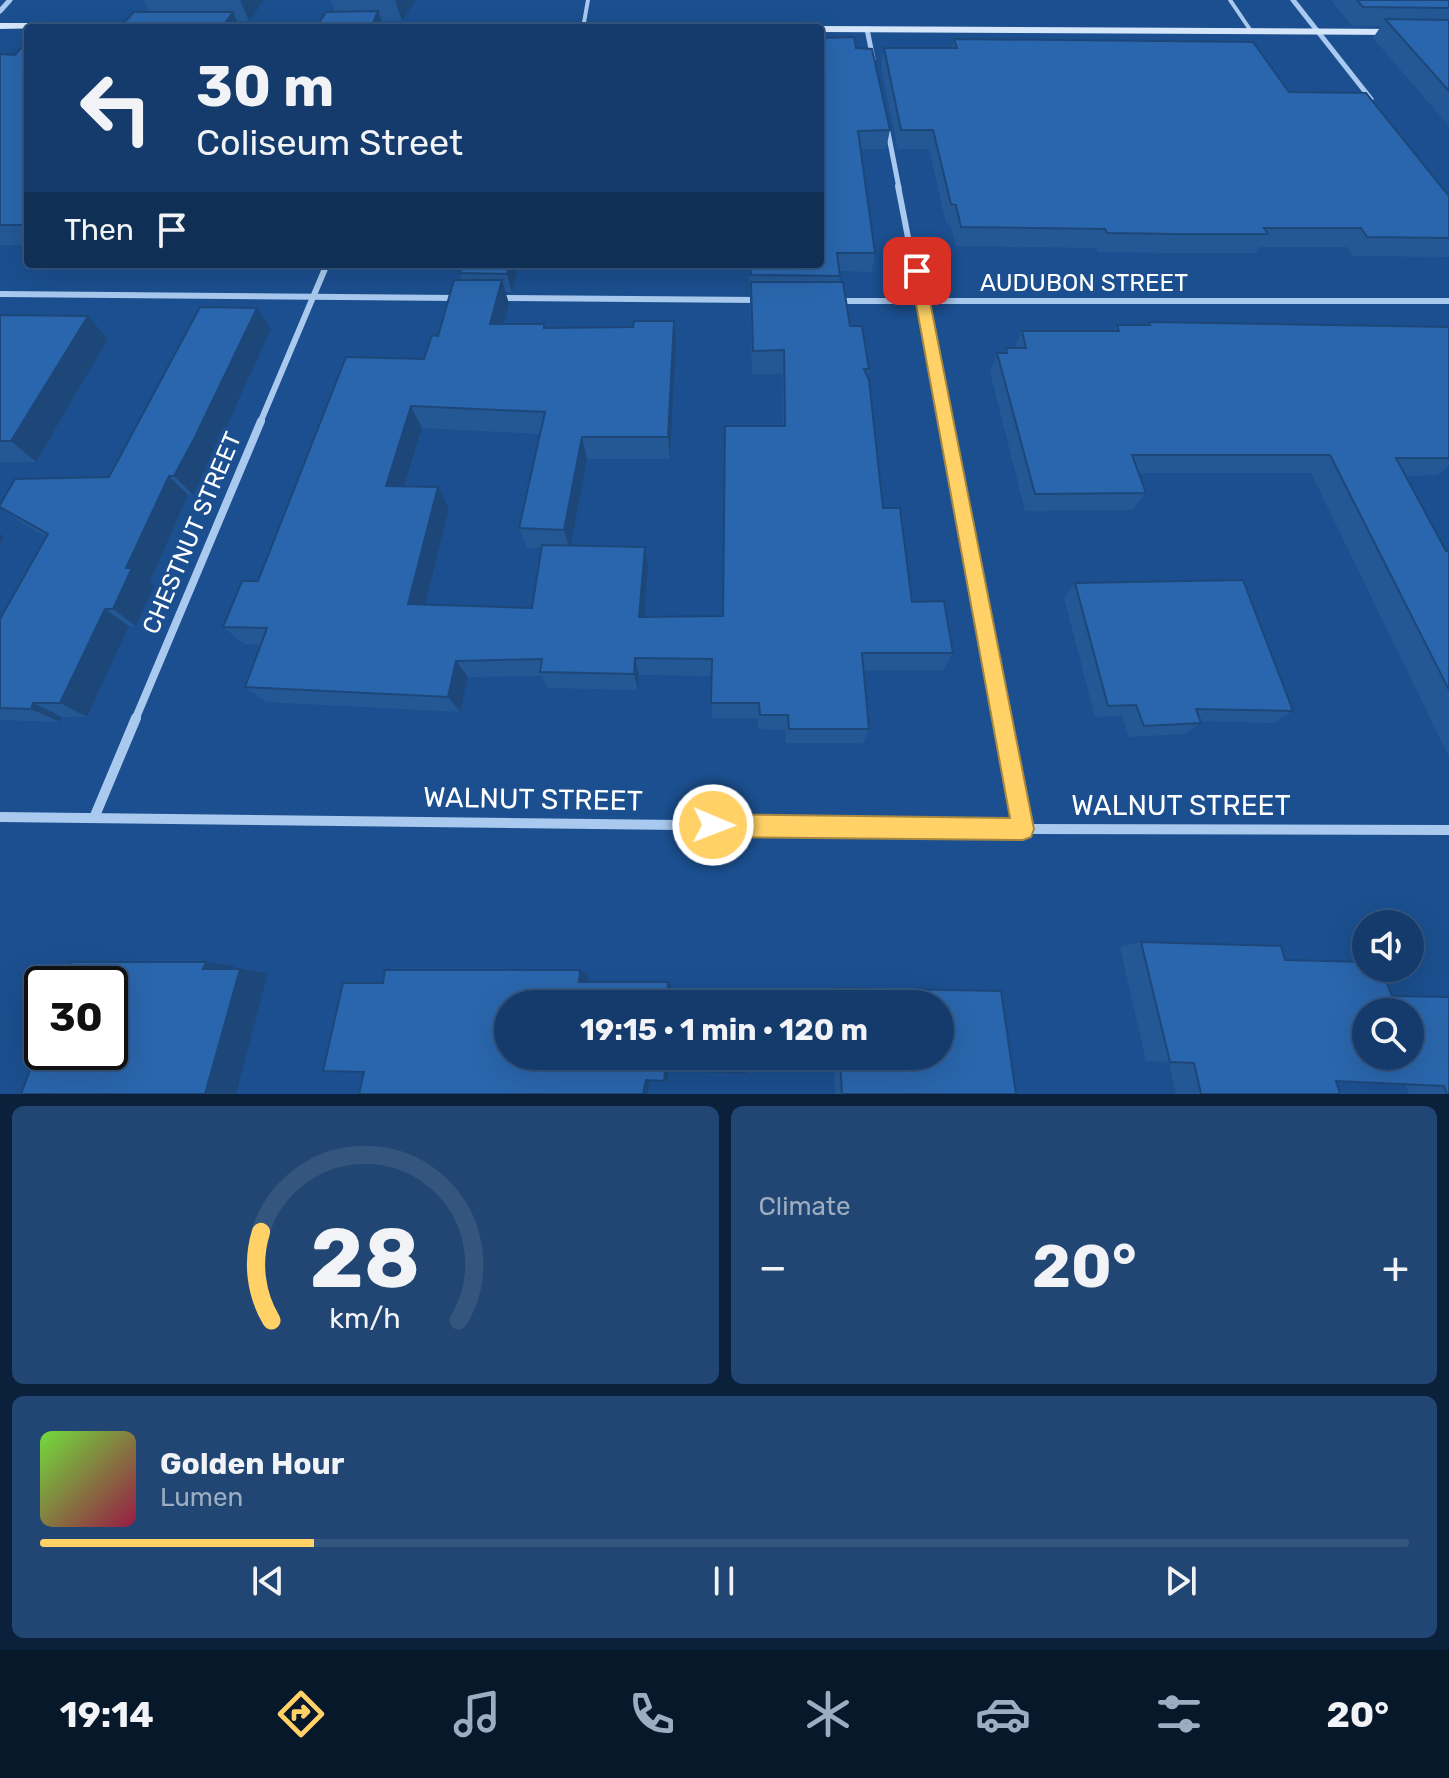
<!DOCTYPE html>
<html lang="en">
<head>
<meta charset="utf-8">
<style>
	:root { --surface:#143b6b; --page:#214673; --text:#f1f3f6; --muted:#9dadc1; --line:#33557e; --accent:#ffd166 }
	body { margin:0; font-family:Rubik,sans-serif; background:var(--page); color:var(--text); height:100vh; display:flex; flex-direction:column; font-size:30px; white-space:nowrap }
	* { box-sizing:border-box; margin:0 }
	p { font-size:26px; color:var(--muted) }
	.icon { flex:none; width:44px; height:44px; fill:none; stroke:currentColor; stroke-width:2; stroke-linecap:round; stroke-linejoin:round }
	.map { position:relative; height:1094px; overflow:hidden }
	.drawer { display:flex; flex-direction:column; gap:12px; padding:12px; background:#0b203b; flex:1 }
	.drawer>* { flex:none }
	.top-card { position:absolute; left:24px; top:24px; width:800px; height:244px; border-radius:8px; box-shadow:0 8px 32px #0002,0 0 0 2px var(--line); background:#143b6b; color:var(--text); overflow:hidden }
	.tools { position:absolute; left:1352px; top:910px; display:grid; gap:16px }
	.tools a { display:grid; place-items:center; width:72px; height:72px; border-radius:50%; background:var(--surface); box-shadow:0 8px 32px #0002,0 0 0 2px var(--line); font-size:40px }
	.speed { position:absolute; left:24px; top:966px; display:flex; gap:16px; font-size:40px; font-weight:700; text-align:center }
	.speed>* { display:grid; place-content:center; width:104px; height:104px; border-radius:50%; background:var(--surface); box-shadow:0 8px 32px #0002,0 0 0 2px var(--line); line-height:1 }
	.speed .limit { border:4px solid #111; border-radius:12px; background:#fff; color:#111 }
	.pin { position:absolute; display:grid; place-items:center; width:68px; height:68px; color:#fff; margin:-34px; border-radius:16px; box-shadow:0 4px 12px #0006 }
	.me { position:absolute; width:88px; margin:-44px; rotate:91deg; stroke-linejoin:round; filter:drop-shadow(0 0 6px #0008) }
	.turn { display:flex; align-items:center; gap:28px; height:168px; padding:0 40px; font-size:36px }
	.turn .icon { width:104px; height:104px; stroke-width:2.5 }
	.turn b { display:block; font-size:56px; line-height:68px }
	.then { display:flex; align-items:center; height:76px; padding:0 40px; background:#0003; gap:16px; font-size:30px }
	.big { font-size:60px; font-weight:700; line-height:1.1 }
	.drawer .widget { flex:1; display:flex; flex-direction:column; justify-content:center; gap:12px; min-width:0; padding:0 28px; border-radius:12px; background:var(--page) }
	.drawer .dial { align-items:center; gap:0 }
	.dial svg { height:208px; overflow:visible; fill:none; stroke:var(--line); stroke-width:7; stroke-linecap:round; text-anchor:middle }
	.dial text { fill:var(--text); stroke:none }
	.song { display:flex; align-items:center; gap:24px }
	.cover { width:96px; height:96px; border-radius:12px; background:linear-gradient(135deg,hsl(100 70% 55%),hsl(340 70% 35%)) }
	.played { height:8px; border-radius:4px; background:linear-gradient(90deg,var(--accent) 20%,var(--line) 20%) }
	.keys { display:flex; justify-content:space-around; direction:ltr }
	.heat { display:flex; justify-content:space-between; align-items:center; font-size:44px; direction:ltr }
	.drawer .tiles { flex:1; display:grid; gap:12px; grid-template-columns:1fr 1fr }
	.widget:last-child { grid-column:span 2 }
	.trip { position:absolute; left:494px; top:990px; width:460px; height:80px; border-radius:40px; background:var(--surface); box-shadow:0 8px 32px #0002,0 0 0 2px var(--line); font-weight:700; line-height:80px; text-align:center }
	.menu { display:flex; height:128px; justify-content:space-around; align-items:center; background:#08182b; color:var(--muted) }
	.menu .icon { width:56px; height:56px }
	.menu .on { color:var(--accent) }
	.menu b { font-size:36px; color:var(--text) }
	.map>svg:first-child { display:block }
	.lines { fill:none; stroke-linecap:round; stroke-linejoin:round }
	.lane { stroke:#a9c9ee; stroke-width:4 }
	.street-far3 { stroke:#a9c9ee; stroke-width:5 }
	.street-far2 { stroke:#a9c9ee; stroke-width:6 }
	.street-far1 { stroke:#a9c9ee; stroke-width:8 }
	.street { stroke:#a9c9ee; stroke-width:10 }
	.secondary { fill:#d6e6fa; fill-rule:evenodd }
	.wall { fill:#245895; fill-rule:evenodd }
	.shaded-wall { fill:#1d4779 }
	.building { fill:#2a66ad; stroke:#1d4779; stroke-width:2; fill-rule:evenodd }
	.route { fill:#ffd166; stroke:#a68842; stroke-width:2 }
	.labels { text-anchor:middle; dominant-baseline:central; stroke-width:8; stroke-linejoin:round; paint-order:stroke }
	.street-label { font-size:24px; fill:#fff; stroke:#1b4f8f }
	.near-street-label { font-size:28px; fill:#fff; stroke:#1b4f8f }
</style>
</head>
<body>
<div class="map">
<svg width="1449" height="1094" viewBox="0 0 1449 1094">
	<rect width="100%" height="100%" fill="#1b4f8f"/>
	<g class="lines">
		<g class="lane">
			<polyline points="1230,0 1251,31"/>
			<polyline points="583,28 588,0"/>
		</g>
		<g class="street-far3">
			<polyline points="1293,0 1371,99"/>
			<polyline points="0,11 10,0"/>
			<polyline points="867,29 873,59"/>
			<polyline points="887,127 899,188"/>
		</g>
		<g class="street-far2">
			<polyline points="898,186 944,423"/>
			<polyline points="0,294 456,298"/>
			<polyline points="498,298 760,300"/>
			<polyline points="838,301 1449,301"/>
			<polyline points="260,423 327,264"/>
		</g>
		<g class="street-far1">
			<polyline points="944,421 1002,720"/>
			<polyline points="135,720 261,421"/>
		</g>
		<g class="street">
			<polyline points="1002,718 1023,829"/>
			<polyline points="0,817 1023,829 1449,830"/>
			<polyline points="94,818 136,718"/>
		</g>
		<g class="secondary">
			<polygon points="0,23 142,23 147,26 0,29"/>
			<polygon points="218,23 338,24 343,27 215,28 215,24"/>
			<polygon points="362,24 582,25 587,28 358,28"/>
			<polygon points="820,26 1398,29 1403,32 1398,35 820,32 820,28 816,28"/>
		</g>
	</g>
	<g class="wall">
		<polygon points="144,0 264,0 249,21 237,21 240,28 150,12"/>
		<polygon points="331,0 416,0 402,21 382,21 384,28 371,28 335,12"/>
		<polygon points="1331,0 1449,0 1449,126 1373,38 1381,26 1352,26"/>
		<polygon points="954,39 1289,92 1449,196 1449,257 1352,256 1347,247 1260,247 1255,253 1163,253 1098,252 1096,248 956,246 950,224 946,223 929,149 898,149 881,67 884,48 952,48"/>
		<polygon points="28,48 28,245 0,245 0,54 15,55"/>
		<path d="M856,48L890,130L886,149H861L875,253L872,272L840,271L839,282L850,326L869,369L867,376L883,508L912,602L953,653L943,670H864L869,729L863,743H786L785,730L758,729V718H712L711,676L639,675L638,690L548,688L541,676L468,677L460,712L266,702L245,687L261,645L244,644L223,627L424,359L438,336L462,280L460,273L519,264L512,292H505L509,304L504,324L676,344L670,459H587L571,545L648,566L644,617L723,616L783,426L782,374H752L749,264H820ZM422,428L540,434L519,528L527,548H541L532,608L425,605L449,508L405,486Z"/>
		<polygon points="0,315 88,316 108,339 36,462 0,462"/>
		<polygon points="1149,322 1449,327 1449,466 1437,475 1406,476 1446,551 1449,551 1449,757 1311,473 1138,473 1146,493 1133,510 1025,511 990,372 997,353 1004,353 1006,348 1014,348 1022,331 1113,331 1117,325 1147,325"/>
		<polygon points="271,329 212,459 193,495 188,495 150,582 154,586 136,626 129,626 87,717 62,717 60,722 0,720 0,619 46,537 25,525 0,507 109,477"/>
		<polygon points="1075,583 1293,711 1274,723 1201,721 1201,723 1184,734 1129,737 1122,716 1095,717 1064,598"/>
		<polygon points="1141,942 1285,960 1392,996 1449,1094 1409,1094 1405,1084 1336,1081 1340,1094 1176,1094 1169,1062 1146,1061 1120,947"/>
		<polygon points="836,988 1001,991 1016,1094 835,1094 833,1056 940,1056 940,1004 830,1004 830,991"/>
	</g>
	<g class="shaded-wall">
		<polygon points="240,0 264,0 249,21"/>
		<polygon points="395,0 416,0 402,21"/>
		<polygon points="378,11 384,28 371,28"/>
		<polygon points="233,12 240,28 221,28"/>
		<polygon points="509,264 519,264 512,292 507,274"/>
		<polygon points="502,280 509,304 498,348 490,324"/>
		<polygon points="257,308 271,329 212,459 193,495 174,476"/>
		<polygon points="88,316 108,339 36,462 11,441"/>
		<polygon points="674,321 676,344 670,459 668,437"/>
		<polygon points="411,406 422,428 398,507 386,486"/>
		<polygon points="582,437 587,459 570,550 564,530"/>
		<polygon points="169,476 188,495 150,582 154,586 136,626 113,609 126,568"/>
		<polygon points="438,487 449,508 421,622 408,604"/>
		<polygon points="0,534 4,537 0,545"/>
		<polygon points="645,547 648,566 643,635 639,617"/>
		<polygon points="105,609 129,626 87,717 60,703"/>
		<polygon points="635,658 639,675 638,690 634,674"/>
		<polygon points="456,661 468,677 460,712 448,697"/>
		<polygon points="33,703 62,717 60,722 31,709"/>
		<polygon points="206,962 235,966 234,973 203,969"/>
		<polygon points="240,969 268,973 236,1094 205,1094"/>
		<polygon points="580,970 588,974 587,985 579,982"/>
		<polygon points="668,982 671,985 670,1004 667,1004"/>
		<polygon points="668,1068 668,1079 664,1081 665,1070"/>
		<polygon points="650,1078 647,1094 643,1094 646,1080"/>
	</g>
	<g class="building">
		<polygon points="1357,0 1449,0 1449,8 1363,7"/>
		<polygon points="378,11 371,28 316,28 326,12"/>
		<polygon points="134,12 233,12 221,28 119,28"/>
		<polygon points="1385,19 1449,20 1449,91"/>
		<polygon points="854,37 856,48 872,49 890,130 858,131 875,253 837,253 840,276 751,275 750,264 820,264 820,38"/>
		<polygon points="954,39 1253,42 1289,92 1366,93 1449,196 1449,238 1367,237 1361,228 1264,228 1268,234 1174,234 1107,233 1105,229 961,227 956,205 951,204 933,130 901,130 884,48 957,48"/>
		<polygon points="21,48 28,48 28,225 0,225 0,54 15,55"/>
		<polygon points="463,264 509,264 507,274 460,273"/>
		<polygon points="454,280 502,280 490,324 544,324 544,328 633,327 634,321 674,321 668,437 582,437 564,530 519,528 545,412 411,406 386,486 438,487 408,604 532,608 542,545 645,547 639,617 723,616 725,426 785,426 784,350 753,351 751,282 843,282 850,326 862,326 869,369 864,369 869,380 883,508 900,508 912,602 944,601 953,653 862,653 869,729 789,729 788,715 760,715 759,703 711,703 712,659 635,658 634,674 540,672 542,659 456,661 448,697 245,687 267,628 223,627 242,581 258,581 346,357 424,359 432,335 438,336"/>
		<polygon points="200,307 257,308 194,439 174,476 169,476 126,568 132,568 113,609 105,609 60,703 33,703 31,709 0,708 0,619 48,534 0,507 0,505 15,479 109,477"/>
		<polygon points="0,315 88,316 11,441 0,441"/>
		<polygon points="1149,322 1449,327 1449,458 1396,458 1446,551 1449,551 1449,690 1330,455 1132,455 1146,493 1035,494 997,353 1007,353 1006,348 1026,348 1022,331 1119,331 1117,325 1150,325"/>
		<polygon points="1243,580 1293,711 1196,709 1201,723 1144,726 1136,705 1108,706 1075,583"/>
		<path d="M1141,942L1281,946L1285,960L1366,962V968H1381L1392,996L1449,997V1094H1447L1444,1086L1336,1081L1340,1094H1201L1194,1063L1170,1062ZM1366,1012H1410V1056H1366Z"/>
		<polygon points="72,962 206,962 203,969 240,969 205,1094 21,1094 42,1039 42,1052 110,1052 110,984 63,984"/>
		<polygon points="385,970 580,970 579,982 668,982 667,1004 508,1004 508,1056 745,1056 745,1073 665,1070 664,1081 646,1080 643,1094 359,1094 364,1072 323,1071 343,983 383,983"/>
		<polygon points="836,988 1001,991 1016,1094 842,1094 840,1056 940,1056 940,1004 837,1004"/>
	</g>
	<polygon class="route" points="917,266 924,271 1034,829 1031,837 1023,840 713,837 706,833 702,825 706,818 713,814 1010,818 910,271"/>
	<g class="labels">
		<g class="street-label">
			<text x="1084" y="283">AUDUBON STREET</text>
			<text transform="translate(192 533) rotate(-67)">CHESTNUT STREET</text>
		</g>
		<g class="near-street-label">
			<text transform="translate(533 799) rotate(1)">WALNUT STREET</text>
			<text x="1181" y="805">WALNUT STREET</text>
		</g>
	</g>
</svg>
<div class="tools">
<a><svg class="icon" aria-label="sound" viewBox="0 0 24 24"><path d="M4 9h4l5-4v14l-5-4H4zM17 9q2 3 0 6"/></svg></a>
<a><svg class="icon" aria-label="search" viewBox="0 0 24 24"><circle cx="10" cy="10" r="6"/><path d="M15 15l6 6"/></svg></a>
</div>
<div class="speed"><div class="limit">30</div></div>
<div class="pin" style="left:917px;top:271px;background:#d93025"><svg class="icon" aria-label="arrive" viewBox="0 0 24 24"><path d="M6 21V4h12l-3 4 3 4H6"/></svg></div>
<svg class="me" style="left:713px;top:825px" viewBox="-20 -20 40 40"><circle r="17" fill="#ffd166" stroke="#fff" stroke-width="3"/><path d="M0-11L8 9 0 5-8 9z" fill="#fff"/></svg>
<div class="trip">19:15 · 1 min · 120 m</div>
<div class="top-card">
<div class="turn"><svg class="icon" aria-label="left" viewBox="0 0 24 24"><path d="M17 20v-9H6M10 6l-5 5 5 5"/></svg><div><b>30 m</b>Coliseum Street</div></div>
<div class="then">Then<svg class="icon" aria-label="arrive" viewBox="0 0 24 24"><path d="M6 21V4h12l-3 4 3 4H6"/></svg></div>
</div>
</div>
<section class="drawer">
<div class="tiles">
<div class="widget dial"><svg viewBox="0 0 100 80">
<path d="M14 69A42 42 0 1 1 86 69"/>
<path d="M14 69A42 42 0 0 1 10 35" stroke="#ffd166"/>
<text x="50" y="56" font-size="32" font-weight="700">28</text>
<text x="50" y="72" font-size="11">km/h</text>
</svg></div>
<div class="widget"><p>Climate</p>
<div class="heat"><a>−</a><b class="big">20°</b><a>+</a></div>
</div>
<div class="widget">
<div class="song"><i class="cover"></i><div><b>Golden Hour</b><p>Lumen</p></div></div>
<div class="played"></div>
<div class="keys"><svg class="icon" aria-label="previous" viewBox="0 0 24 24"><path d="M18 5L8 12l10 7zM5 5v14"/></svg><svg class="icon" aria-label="pause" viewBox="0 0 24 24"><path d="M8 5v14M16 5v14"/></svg><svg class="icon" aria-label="next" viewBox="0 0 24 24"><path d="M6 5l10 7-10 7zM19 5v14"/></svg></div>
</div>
</div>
</section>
<nav class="menu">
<b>19:14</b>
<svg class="icon on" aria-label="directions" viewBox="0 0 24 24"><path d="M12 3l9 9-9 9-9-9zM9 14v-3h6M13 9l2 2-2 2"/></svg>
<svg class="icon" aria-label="music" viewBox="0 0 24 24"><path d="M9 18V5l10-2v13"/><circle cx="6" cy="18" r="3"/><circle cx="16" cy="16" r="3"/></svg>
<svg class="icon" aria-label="phone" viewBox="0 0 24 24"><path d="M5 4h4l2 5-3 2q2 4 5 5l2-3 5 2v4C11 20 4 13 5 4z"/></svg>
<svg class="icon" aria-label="climate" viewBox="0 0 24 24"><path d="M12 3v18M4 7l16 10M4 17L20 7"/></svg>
<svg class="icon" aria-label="car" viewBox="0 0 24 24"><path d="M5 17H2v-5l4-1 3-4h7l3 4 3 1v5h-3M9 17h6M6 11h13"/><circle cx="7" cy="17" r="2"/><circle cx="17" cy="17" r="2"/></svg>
<svg class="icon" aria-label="filters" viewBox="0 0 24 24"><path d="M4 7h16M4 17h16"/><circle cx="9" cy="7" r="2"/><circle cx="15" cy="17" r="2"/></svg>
<b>20°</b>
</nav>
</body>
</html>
